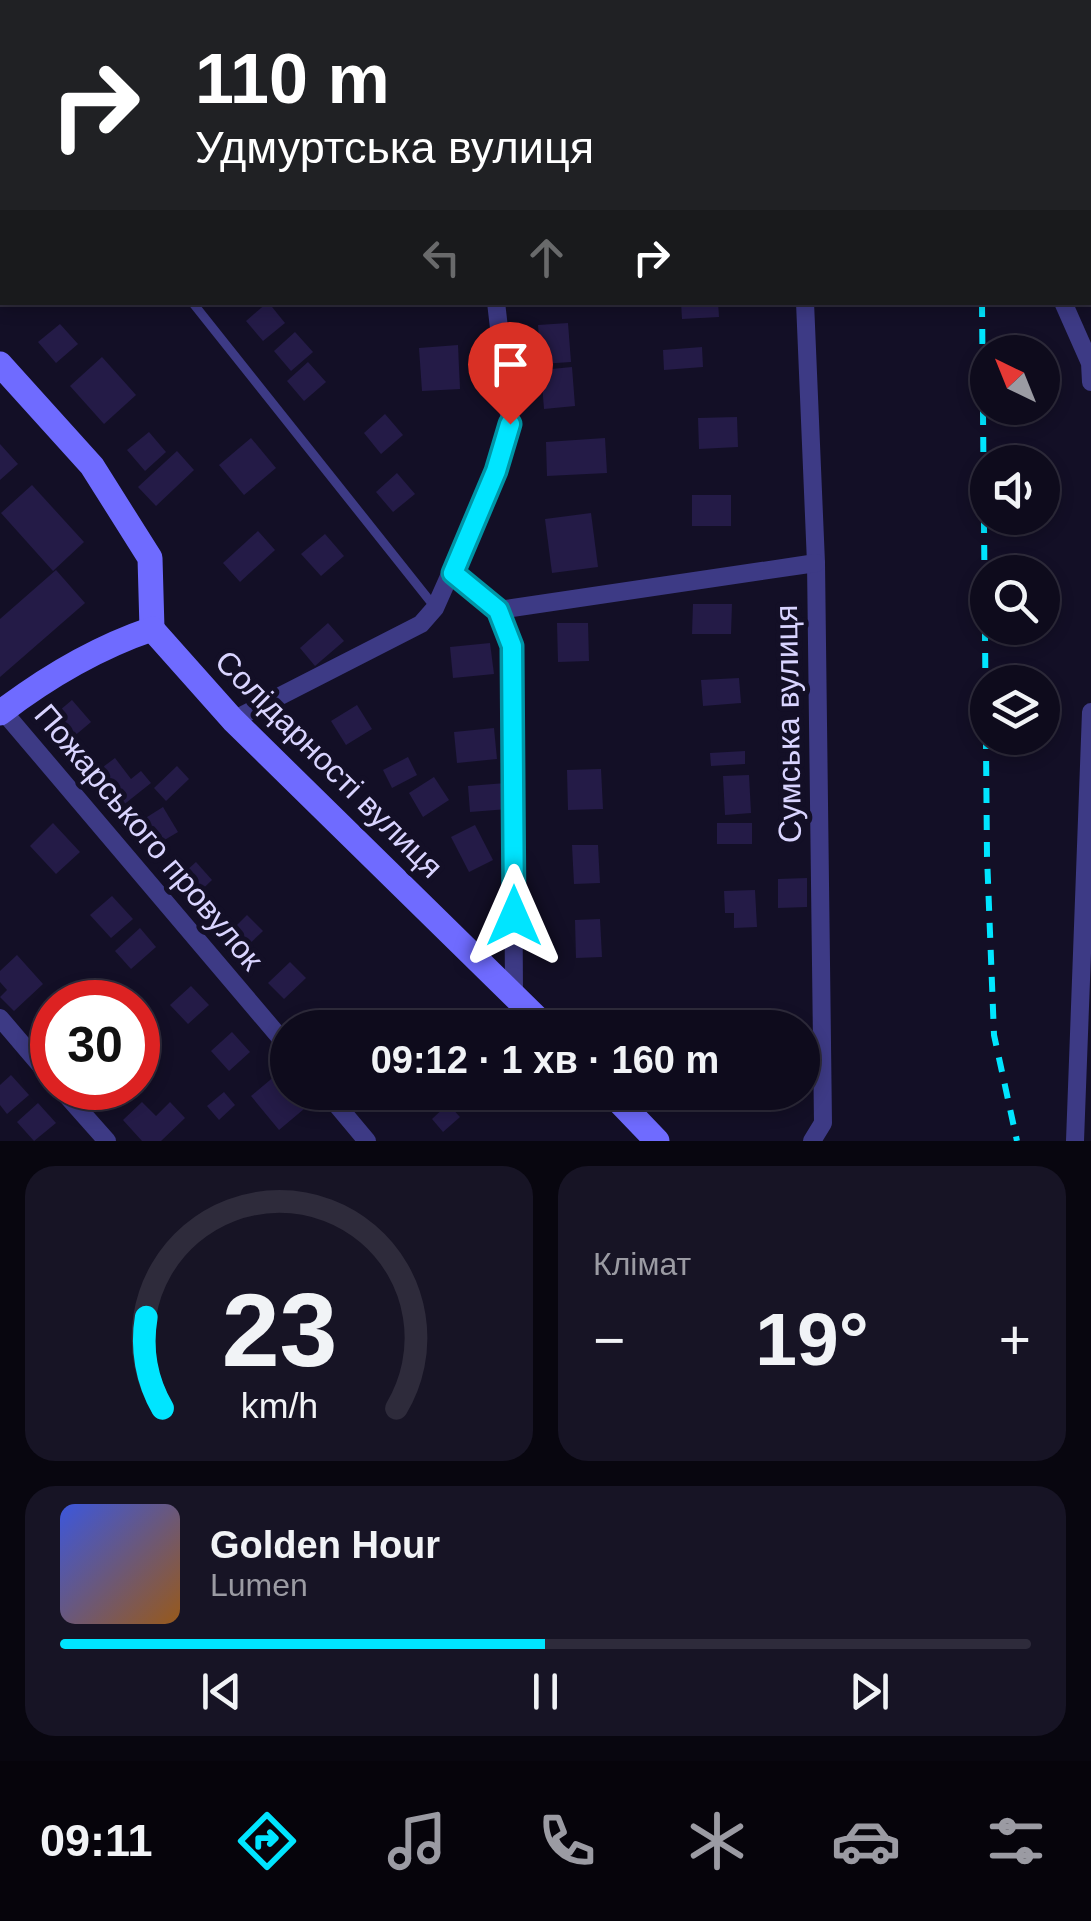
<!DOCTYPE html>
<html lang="uk">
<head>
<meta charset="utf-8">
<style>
	:root { --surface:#0e0b1c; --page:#171425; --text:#f1f3f6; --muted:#9b9ba3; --line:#2e2b3b; --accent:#00e5ff }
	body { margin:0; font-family:Helvetica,sans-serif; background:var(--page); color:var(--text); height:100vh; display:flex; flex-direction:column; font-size:38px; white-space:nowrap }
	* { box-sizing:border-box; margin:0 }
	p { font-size:32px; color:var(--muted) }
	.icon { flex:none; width:55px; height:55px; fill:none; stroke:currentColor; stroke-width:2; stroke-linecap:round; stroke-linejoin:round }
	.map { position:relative; height:1141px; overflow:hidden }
	.panel { display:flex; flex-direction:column; gap:25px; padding:25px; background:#08060f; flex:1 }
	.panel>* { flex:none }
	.banner { position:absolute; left:0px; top:0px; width:1092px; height:305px; box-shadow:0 5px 15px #0003,0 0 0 2px var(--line); background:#202124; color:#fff; overflow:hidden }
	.needle { width:65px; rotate:317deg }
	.controls { position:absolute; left:970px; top:335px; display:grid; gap:20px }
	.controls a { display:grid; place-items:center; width:90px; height:90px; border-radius:50%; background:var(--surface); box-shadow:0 5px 15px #0003,0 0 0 2px var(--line); font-size:50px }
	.speed { position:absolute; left:30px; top:980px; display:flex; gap:20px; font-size:50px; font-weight:700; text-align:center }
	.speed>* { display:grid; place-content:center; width:130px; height:130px; border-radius:50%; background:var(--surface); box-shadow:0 5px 15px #0003,0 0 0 2px var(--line); line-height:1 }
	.speed .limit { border:15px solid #d22; background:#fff; color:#111 }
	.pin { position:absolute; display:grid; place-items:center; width:85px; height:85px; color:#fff; margin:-102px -42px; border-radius:50% 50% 50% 0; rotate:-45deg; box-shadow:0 0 10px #0007 }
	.pin .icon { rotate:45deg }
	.me { position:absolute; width:110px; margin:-55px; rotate:0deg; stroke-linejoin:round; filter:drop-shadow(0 0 8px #0008) }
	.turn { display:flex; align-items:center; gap:35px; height:210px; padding:0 30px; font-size:45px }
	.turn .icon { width:130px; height:130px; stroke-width:2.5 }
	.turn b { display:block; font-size:70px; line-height:85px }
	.lanes { display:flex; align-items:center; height:95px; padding:0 30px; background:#0003; justify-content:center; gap:50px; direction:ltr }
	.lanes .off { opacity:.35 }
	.big { font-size:75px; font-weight:700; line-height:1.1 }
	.panel .widget { flex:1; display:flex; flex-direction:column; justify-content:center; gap:15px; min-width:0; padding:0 35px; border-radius:30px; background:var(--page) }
	.panel .dial { align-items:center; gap:0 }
	.dial svg { height:260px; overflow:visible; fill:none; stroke:var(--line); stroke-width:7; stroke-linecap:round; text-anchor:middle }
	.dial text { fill:var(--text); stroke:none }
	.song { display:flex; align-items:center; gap:30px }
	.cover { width:120px; height:120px; border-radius:15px; background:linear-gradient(135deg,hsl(230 70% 55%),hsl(30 70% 35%)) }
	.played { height:10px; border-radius:5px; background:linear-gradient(90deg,var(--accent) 50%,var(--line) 50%) }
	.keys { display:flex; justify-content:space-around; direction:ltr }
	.heat { display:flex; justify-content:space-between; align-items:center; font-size:55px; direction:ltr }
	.panel .tiles { flex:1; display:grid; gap:25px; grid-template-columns:1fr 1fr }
	.widget:last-child { grid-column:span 2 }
	.trip { position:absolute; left:270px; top:1010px; width:550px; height:100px; border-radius:50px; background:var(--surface); box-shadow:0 5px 15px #0003,0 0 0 2px var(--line); font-weight:700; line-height:100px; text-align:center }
	.tabs { display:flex; height:160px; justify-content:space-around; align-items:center; background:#06040b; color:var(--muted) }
	.tabs .icon { width:70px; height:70px }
	.tabs .on { color:var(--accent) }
	.tabs b { font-size:45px; color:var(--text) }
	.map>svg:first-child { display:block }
	.building { fill:#241b47 }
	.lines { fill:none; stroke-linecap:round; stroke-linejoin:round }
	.lane { stroke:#3d3a85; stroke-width:9 }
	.street { stroke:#3d3a85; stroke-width:18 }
	.secondary { stroke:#6f6bff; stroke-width:25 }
	.rail { stroke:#00e5ff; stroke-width:6; stroke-dasharray:15 12; stroke-linecap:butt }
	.route-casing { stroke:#0095a6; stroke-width:25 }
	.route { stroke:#00e5ff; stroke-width:18 }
	.labels { text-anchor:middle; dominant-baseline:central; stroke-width:10; stroke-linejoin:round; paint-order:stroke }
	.street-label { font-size:32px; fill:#d9d4ff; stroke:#130f26 }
</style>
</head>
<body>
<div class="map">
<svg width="1091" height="1141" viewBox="0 0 1091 1141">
	<rect width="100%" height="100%" fill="#130f26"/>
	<g class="building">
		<polygon points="268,302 285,323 263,341 246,321"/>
		<polygon points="681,302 718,302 719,317 682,319"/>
		<polygon points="568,323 571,362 541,364 538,325"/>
		<polygon points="60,324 78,344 56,363 38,342"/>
		<polygon points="295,332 313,352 291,371 274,351"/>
		<polygon points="458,345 460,389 422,391 419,348"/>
		<polygon points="702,347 703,367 664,370 663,350"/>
		<polygon points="102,357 136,395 104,424 70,386"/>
		<polygon points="308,362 326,382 304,401 287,381"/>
		<polygon points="572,367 575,406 544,409 541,370"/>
		<polygon points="385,414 403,435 381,454 364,433"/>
		<polygon points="737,417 738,447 699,449 698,418"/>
		<polygon points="149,432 166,452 145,471 127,450"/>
		<polygon points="251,438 276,468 244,495 219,465"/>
		<polygon points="605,438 607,473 547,476 546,442"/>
		<polygon points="0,444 18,464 0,480"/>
		<polygon points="177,451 194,470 156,506 138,487"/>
		<polygon points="397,473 415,494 393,512 376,492"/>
		<polygon points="32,485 84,542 53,571 1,513"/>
		<rect x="692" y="495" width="39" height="31"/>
		<polygon points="591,513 598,567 552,573 545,519"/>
		<polygon points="258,531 275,550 240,582 223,563"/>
		<polygon points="325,534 344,556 321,576 301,554"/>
		<polygon points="56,570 85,603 0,677 0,619"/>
		<polygon points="693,604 732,604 731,634 692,634"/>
		<polygon points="328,623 344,641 315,666 300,648"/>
		<polygon points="557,623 588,623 589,661 558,662"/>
		<polygon points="490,643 494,674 453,678 450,647"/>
		<polygon points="739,678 741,703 703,706 701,680"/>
		<polygon points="72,700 91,722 66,743 47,721"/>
		<polygon points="357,705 372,729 346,745 331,721"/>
		<polygon points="494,728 497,759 457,763 454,732"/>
		<polygon points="745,751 745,764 711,766 710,753"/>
		<polygon points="408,757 417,775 392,788 383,770"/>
		<polygon points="115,758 131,779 141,771 151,783 117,810 91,776"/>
		<polygon points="177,766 189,779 166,801 154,788"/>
		<polygon points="601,769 603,809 568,810 567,770"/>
		<polygon points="749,775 751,813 725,815 723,776"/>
		<polygon points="434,777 449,800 423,817 409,793"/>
		<polygon points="506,783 508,809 470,812 468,786"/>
		<polygon points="163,807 178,832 151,848 136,824"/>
		<polygon points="53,823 80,852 56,874 30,846"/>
		<rect x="717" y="823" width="35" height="21"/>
		<polygon points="475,825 493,860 469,872 451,837"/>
		<polygon points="572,845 598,845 600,883 574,884"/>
		<polygon points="196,862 212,880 192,899 175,881"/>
		<polygon points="807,878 807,907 778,908 778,879"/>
		<polygon points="755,890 757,927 734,928 734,913 725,913 724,891"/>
		<polygon points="112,896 133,919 111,938 90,915"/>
		<polygon points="247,915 263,931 243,950 228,934"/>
		<polygon points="600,919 602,957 576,958 575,920"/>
		<polygon points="140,928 156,947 131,969 115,951"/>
		<polygon points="17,955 43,984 14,1011 0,997 7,990 0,982 0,971"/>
		<polygon points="290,962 306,978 284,999 268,983"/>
		<polygon points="191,986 209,1005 188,1024 170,1005"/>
		<polygon points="52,1001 52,1037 51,1038 33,1019"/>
		<polygon points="232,1032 250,1052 229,1071 211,1051"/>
		<polygon points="11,1075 29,1095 7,1114 0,1105 0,1085"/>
		<polygon points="276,1075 288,1089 288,1092 290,1092 304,1109 279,1130 251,1096"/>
		<polygon points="224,1092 235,1105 219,1120 207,1106"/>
		<polygon points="142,1102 156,1116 170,1102 185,1118 161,1141 142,1141 123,1120"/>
		<polygon points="38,1103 56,1123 34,1141 17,1122"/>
		<polygon points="448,1104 460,1117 443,1132 432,1119"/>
	</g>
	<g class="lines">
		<g class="lane">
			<polyline points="0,2 2,0"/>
			<polyline points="0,62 2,65"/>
			<polyline points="192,302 434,606"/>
		</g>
		<g class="street">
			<polyline points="390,0 392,2"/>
			<polyline points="464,0 465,2"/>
			<polyline points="773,0 775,2"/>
			<polyline points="835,2 836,0"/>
			<polyline points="1056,2 1056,0"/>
			<polyline points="805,302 816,563 823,1123 812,1141"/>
			<polyline points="1063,302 1090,363 1091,382"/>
			<polyline points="453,573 499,610 512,646 514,994"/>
			<polyline points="499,610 816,563"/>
			<polyline points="3,711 288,1047"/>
			<polyline points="233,720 421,624 435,608 496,471 510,424 496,302"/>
			<polyline points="0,1018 52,1079"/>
			<polyline points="60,1088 107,1141"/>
			<polyline points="326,1092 367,1141"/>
			<polyline points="1075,1141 1091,712"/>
		</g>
		<g class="secondary">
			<polyline points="0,364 92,466 150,558 152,629"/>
			<path d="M0,713C47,677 96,648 152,629L233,720L547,1028"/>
			<polyline points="610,1092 657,1141"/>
		</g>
		<g class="rail">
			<polyline points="966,2 966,0"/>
			<polyline points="996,2 996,0"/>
			<polyline points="982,302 987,856 994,1035 1017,1141"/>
		</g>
	</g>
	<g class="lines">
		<defs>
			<polyline id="route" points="510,424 496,471 453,573 498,610 512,646 514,916"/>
		</defs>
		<use href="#route" class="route-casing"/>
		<use href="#route" class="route"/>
	</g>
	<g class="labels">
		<g class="street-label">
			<text transform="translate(788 724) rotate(-91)">Сумська вулиця</text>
			<text transform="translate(329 764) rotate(45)">Солідарності вулиця</text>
			<text transform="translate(149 837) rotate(50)">Пожарського провулок</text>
		</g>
	</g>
</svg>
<div class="controls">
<a><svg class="needle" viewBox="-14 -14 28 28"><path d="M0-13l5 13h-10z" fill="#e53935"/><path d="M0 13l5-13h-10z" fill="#9b9ba3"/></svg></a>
<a><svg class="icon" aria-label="sound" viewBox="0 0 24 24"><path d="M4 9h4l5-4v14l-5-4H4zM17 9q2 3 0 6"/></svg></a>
<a><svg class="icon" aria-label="search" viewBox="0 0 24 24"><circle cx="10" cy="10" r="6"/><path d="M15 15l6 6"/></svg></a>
<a><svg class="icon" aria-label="layers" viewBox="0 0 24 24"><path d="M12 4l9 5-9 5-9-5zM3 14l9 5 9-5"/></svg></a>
</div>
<div class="speed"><div class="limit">30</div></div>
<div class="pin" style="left:510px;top:424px;background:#d93025"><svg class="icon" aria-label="arrive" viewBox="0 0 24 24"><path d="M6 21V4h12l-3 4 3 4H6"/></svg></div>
<svg class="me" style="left:514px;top:916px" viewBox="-20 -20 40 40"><path d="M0-17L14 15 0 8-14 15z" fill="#00e5ff" stroke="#fff" stroke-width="4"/></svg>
<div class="trip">09:12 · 1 хв · 160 m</div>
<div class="banner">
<div class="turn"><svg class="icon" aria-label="right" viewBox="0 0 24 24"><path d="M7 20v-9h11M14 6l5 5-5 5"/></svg><div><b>110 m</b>Удмуртська вулиця</div></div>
<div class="lanes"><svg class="icon off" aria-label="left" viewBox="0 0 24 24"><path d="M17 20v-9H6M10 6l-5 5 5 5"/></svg><svg class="icon off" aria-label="ahead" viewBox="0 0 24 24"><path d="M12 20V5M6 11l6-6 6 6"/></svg><svg class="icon" aria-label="right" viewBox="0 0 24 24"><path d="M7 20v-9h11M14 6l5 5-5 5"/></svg></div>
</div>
</div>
<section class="panel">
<div class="tiles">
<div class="widget dial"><svg viewBox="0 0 100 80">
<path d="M14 69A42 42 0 1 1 86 69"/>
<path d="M14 69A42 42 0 0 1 9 41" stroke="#00e5ff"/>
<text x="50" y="56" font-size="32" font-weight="700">23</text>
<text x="50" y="72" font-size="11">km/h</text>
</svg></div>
<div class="widget"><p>Клімат</p>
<div class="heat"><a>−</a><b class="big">19°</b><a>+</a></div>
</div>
<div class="widget">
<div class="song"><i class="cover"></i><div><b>Golden Hour</b><p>Lumen</p></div></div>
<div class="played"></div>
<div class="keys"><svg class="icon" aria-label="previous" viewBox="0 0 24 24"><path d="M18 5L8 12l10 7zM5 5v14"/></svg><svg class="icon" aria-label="pause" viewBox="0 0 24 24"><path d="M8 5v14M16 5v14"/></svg><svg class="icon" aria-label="next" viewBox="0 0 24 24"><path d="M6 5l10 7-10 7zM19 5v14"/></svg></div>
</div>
</div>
</section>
<nav class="tabs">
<b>09:11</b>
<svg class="icon on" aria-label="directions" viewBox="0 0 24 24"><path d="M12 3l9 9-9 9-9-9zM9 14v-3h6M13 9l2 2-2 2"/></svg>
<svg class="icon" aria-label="music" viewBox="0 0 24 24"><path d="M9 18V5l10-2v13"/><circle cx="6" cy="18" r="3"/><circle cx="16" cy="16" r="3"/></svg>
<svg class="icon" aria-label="phone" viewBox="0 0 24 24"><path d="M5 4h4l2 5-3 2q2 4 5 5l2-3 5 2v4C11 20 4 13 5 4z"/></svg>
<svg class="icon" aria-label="climate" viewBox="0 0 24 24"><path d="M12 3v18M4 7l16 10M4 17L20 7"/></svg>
<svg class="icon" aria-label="car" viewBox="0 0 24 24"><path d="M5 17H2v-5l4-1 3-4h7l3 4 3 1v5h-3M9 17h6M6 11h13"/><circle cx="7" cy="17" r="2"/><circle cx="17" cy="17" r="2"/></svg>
<svg class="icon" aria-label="filters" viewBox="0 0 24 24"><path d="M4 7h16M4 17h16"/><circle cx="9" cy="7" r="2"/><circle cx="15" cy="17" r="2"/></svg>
</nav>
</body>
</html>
